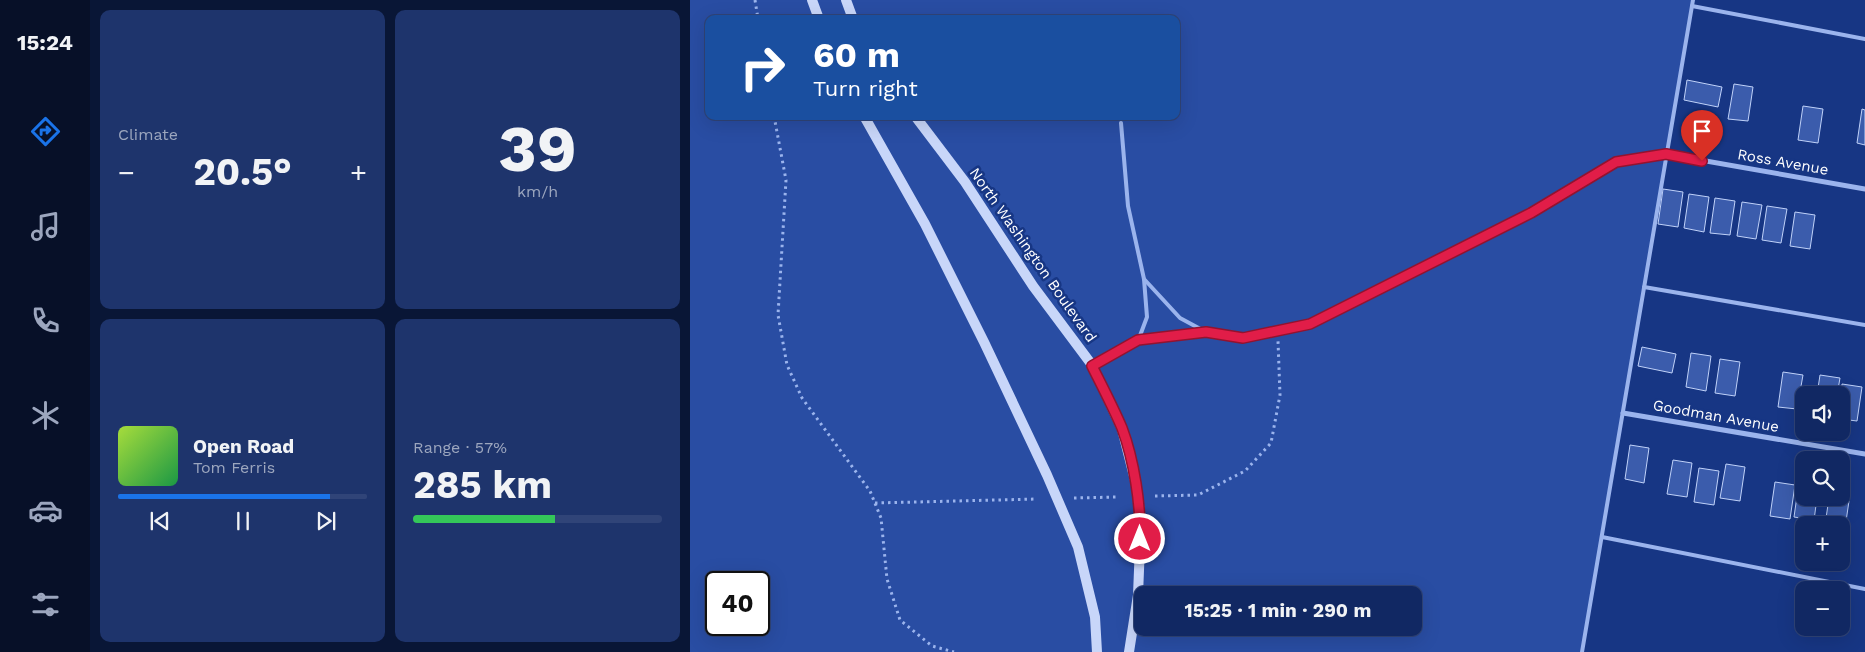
<!DOCTYPE html>
<html lang="en">
<head>
<meta charset="utf-8">
<style>
	:root { --surface:#112863; --page:#1e346c; --text:#f1f3f6; --muted:#9ca6be; --line:#304478; --accent:#1a73e8 }
	body { margin:0; font-family:"Work Sans",sans-serif; background:var(--page); color:var(--text); height:100vh; display:flex; flex-direction:column; font-size:19px; white-space:nowrap }
	* { box-sizing:border-box; margin:0 }
	p { font-size:16px; color:var(--muted) }
	.icon { flex:none; width:28px; height:28px; fill:none; stroke:currentColor; stroke-width:2; stroke-linecap:round; stroke-linejoin:round }
	.map { position:relative; flex:1; overflow:hidden }
	.drawer { display:flex; flex-direction:column; gap:10px; padding:10px; background:#091636; width:600px }
	.drawer>* { flex:none }
	.top-card { position:absolute; left:15px; top:15px; width:475px; height:105px; border-radius:10px; box-shadow:0 5px 20px #0002,0 0 0 1px var(--line); background:#1a4fa0; color:#fff; overflow:hidden }
	.buttons { position:absolute; left:1105px; top:386px; display:grid; gap:10px }
	.buttons a { display:grid; place-items:center; width:55px; height:55px; border-radius:10px; background:var(--surface); box-shadow:0 5px 20px #0002,0 0 0 1px var(--line); font-size:25px }
	.speed { position:absolute; left:15px; top:571px; display:flex; gap:10px; font-size:25px; font-weight:700; text-align:center }
	.speed>* { display:grid; place-content:center; width:65px; height:65px; border-radius:50%; background:var(--surface); box-shadow:0 5px 20px #0002,0 0 0 1px var(--line); line-height:1 }
	.speed .limit { border:2px solid #111; border-radius:8px; background:#fff; color:#111 }
	.pin { position:absolute; display:grid; place-items:center; width:42px; height:42px; color:#fff; margin:-51px -21px; border-radius:50% 50% 50% 0; rotate:-45deg; box-shadow:0 0 5px #0007 }
	.pin .icon { rotate:45deg }
	.me { position:absolute; width:55px; margin:-28px; rotate:0deg; stroke-linejoin:round; filter:drop-shadow(0 0 4px #0008) }
	.turn { display:flex; align-items:center; gap:18px; height:105px; padding:0 25px; font-size:22px }
	.turn .icon { width:65px; height:65px; stroke-width:2.5 }
	.turn b { display:block; font-size:35px; line-height:42px }
	.big { font-size:38px; font-weight:700; line-height:1.1 }
	.drawer .widget { flex:1; display:flex; flex-direction:column; justify-content:center; gap:8px; min-width:0; padding:0 18px; border-radius:10px; background:var(--page) }
	.drawer .dial { align-items:center; gap:0 }
	.dial b { font-size:65px; line-height:1 }
	.song { display:flex; align-items:center; gap:15px }
	.cover { width:60px; height:60px; border-radius:8px; background:linear-gradient(135deg,hsl(80 70% 55%),hsl(140 70% 35%)) }
	.played { height:5px; border-radius:2px; background:linear-gradient(90deg,var(--accent) 85%,var(--line) 85%) }
	.keys { display:flex; justify-content:space-around; direction:ltr }
	.heat { display:flex; justify-content:space-between; align-items:center; font-size:28px; direction:ltr }
	.charge { height:8px; border-radius:4px; background:linear-gradient(90deg,#34c759 57%,var(--line) 0) }
	.drawer .tiles { flex:1; display:grid; gap:10px; grid-template-columns:repeat(2,1fr) }
	.trip { position:absolute; left:444px; top:586px; width:288px; height:50px; border-radius:10px; background:var(--surface); box-shadow:0 5px 20px #0002,0 0 0 1px var(--line); font-weight:700; line-height:50px; text-align:center }
	main { display:flex; flex:1; min-height:0 }
	.tabs { display:flex; flex-direction:column; width:90px; justify-content:space-around; align-items:center; background:#071028; color:var(--muted) }
	.tabs .icon { width:35px; height:35px }
	.tabs .on { color:var(--accent) }
	.tabs b { font-size:22px; color:var(--text) }
	.map>svg:first-child { display:block }
	.green { fill:#294da3; fill-rule:evenodd }
	.building { fill:#3b5cac; stroke:#c0d2f9 }
	.lines { fill:none; stroke-linecap:round; stroke-linejoin:round }
	.path { stroke:#9bb4ed; stroke-width:3; stroke-dasharray:2.5 4; stroke-linecap:butt }
	.lane { stroke:#9bb4ed; stroke-width:4 }
	.street { stroke:#9bb4ed; stroke-width:5 }
	.secondary { stroke:#c8d6f9; stroke-width:10 }
	.route-casing { stroke:#92132f; stroke-width:12 }
	.route { stroke:#e11d48; stroke-width:9 }
	.labels { text-anchor:middle; dominant-baseline:central; stroke-width:5; stroke-linejoin:round; paint-order:stroke }
	.street-label { font-size:15px; fill:#fff; stroke:#173684 }
</style>
</head>
<body>
<main>
<nav class="tabs">
<b>15:24</b>
<svg class="icon on" aria-label="directions" viewBox="0 0 24 24"><path d="M12 3l9 9-9 9-9-9zM9 14v-3h6M13 9l2 2-2 2"/></svg>
<svg class="icon" aria-label="music" viewBox="0 0 24 24"><path d="M9 18V5l10-2v13"/><circle cx="6" cy="18" r="3"/><circle cx="16" cy="16" r="3"/></svg>
<svg class="icon" aria-label="phone" viewBox="0 0 24 24"><path d="M5 4h4l2 5-3 2q2 4 5 5l2-3 5 2v4C11 20 4 13 5 4z"/></svg>
<svg class="icon" aria-label="climate" viewBox="0 0 24 24"><path d="M12 3v18M4 7l16 10M4 17L20 7"/></svg>
<svg class="icon" aria-label="car" viewBox="0 0 24 24"><path d="M5 17H2v-5l4-1 3-4h7l3 4 3 1v5h-3M9 17h6M6 11h13"/><circle cx="7" cy="17" r="2"/><circle cx="17" cy="17" r="2"/></svg>
<svg class="icon" aria-label="filters" viewBox="0 0 24 24"><path d="M4 7h16M4 17h16"/><circle cx="9" cy="7" r="2"/><circle cx="15" cy="17" r="2"/></svg>
</nav>
<section class="drawer">
<div class="tiles">
<div class="widget"><p>Climate</p>
<div class="heat"><a>−</a><b class="big">20.5°</b><a>+</a></div>
</div>
<div class="widget dial"><b>39</b><p>km/h</p></div>
<div class="widget">
<div class="song"><i class="cover"></i><div><b>Open Road</b><p>Tom Ferris</p></div></div>
<div class="played"></div>
<div class="keys"><svg class="icon" aria-label="previous" viewBox="0 0 24 24"><path d="M18 5L8 12l10 7zM5 5v14"/></svg><svg class="icon" aria-label="pause" viewBox="0 0 24 24"><path d="M8 5v14M16 5v14"/></svg><svg class="icon" aria-label="next" viewBox="0 0 24 24"><path d="M6 5l10 7-10 7zM19 5v14"/></svg></div>
</div>
<div class="widget"><p>Range · 57%</p><b class="big">285 km</b><div class="charge"></div></div>
</div>
</section>
<div class="map">
<svg width="1175" height="652" viewBox="0 0 1175 652">
	<rect width="100%" height="100%" fill="#173684"/>
	<path class="green" d="M0,0H1003L892,652H0ZM19,19H486V116H19ZM26,582H69V625H26ZM452,595H722V628H452Z"/>
	<g class="building">
		<polygon points="997,80 1032,87 1028,107 994,100"/>
		<polygon points="1044,84 1063,87 1058,121 1038,119"/>
		<polygon points="1113,106 1133,109 1128,143 1108,140"/>
		<polygon points="1172,109 1175,110 1175,145 1167,143"/>
		<polygon points="973,189 993,192 988,227 968,224"/>
		<polygon points="999,194 1019,197 1014,232 994,228"/>
		<polygon points="1025,198 1045,201 1040,235 1020,233"/>
		<polygon points="1052,202 1072,205 1066,239 1047,236"/>
		<polygon points="1077,206 1097,209 1091,243 1072,240"/>
		<polygon points="1105,212 1125,215 1120,249 1100,246"/>
		<polygon points="952,347 986,354 982,373 948,366"/>
		<polygon points="1001,353 1021,356 1016,391 996,387"/>
		<polygon points="1030,359 1050,362 1045,396 1025,393"/>
		<polygon points="1093,372 1113,375 1107,409 1088,407"/>
		<polygon points="1130,375 1150,378 1147,395 1127,395"/>
		<polygon points="1152,384 1172,387 1167,421 1151,419 1151,395"/>
		<polygon points="940,445 959,448 954,483 935,479"/>
		<polygon points="983,460 1002,463 997,497 977,494"/>
		<polygon points="1036,464 1055,467 1050,501 1030,498"/>
		<polygon points="1009,468 1029,471 1024,505 1004,502"/>
		<polygon points="1085,482 1105,485 1100,519 1080,516"/>
		<polygon points="1109,482 1114,483 1114,498 1127,498 1124,520 1104,517"/>
		<polygon points="1139,498 1159,501 1154,535 1151,535 1151,525 1135,525"/>
	</g>
	<g class="lines">
		<g class="path">
			<polyline points="65,0 68,19"/>
			<polyline points="84,116 96,180 88,315 97,365 112,398 180,491 191,518 197,579 210,620 242,646 264,652"/>
			<polyline points="465,496 508,495 555,471 581,443 590,395 588,341"/>
			<polyline points="384,498 428,497"/>
			<polyline points="185,503 347,499"/>
		</g>
		<g class="lane">
			<polyline points="1002,6 1175,39"/>
			<polyline points="431,123 438,206 454,279 457,317 448,341"/>
			<polyline points="454,279 490,318 516,332 553,337 620,324 841,213 926,162 976,154"/>
			<polyline points="954,287 1175,325"/>
			<polyline points="404,364 448,341 515,332"/>
			<polyline points="912,537 1175,589"/>
			<polyline points="892,652 1003,0"/>
		</g>
		<g class="street">
			<polyline points="976,154 1175,189"/>
			<polyline points="933,413 1175,454"/>
		</g>
		<g class="secondary">
			<polyline points="122,0 129,19"/>
			<polyline points="156,0 163,19"/>
			<polyline points="174,116 235,224 294,342 357,475 388,547 405,617 407,652"/>
			<polyline points="225,116 275,182 343,286 402,365 432,429 446,484 451,520 448,595 439,652"/>
		</g>
	</g>
	<g class="lines">
		<defs>
			<path id="route" d="M450,539C451,505 444,460 432,428C423,407 412,386 402,366L448,340L516,332L553,338L620,324L841,213L926,162L976,154L1012,161"/>
		</defs>
		<use href="#route" class="route-casing"/>
		<use href="#route" class="route"/>
	</g>
	<g class="labels">
		<g class="street-label">
			<text transform="translate(1093 162) rotate(10)">Ross Avenue</text>
			<text transform="translate(343 255) rotate(55)">North Washington Boulevard</text>
			<text transform="translate(1026 416) rotate(10)">Goodman Avenue</text>
		</g>
	</g>
</svg>
<div class="buttons">
<a><svg class="icon" aria-label="sound" viewBox="0 0 24 24"><path d="M4 9h4l5-4v14l-5-4H4zM17 9q2 3 0 6"/></svg></a>
<a><svg class="icon" aria-label="search" viewBox="0 0 24 24"><circle cx="10" cy="10" r="6"/><path d="M15 15l6 6"/></svg></a>
<a>+</a>
<a>−</a>
</div>
<div class="speed"><div class="limit">40</div></div>
<div class="pin" style="left:1012px;top:161px;background:#d93025"><svg class="icon" aria-label="arrive" viewBox="0 0 24 24"><path d="M6 21V4h12l-3 4 3 4H6"/></svg></div>
<svg class="me" style="left:450px;top:539px" viewBox="-20 -20 40 40"><circle r="17" fill="#e11d48" stroke="#fff" stroke-width="3"/><path d="M0-11L8 9 0 5-8 9z" fill="#fff"/></svg>
<div class="trip">15:25 · 1 min · 290 m</div>
<div class="top-card">
<div class="turn"><svg class="icon" aria-label="right" viewBox="0 0 24 24"><path d="M7 20v-9h11M14 6l5 5-5 5"/></svg><div><b>60 m</b>Turn right</div></div>
</div>
</div>
</main>
</body>
</html>
